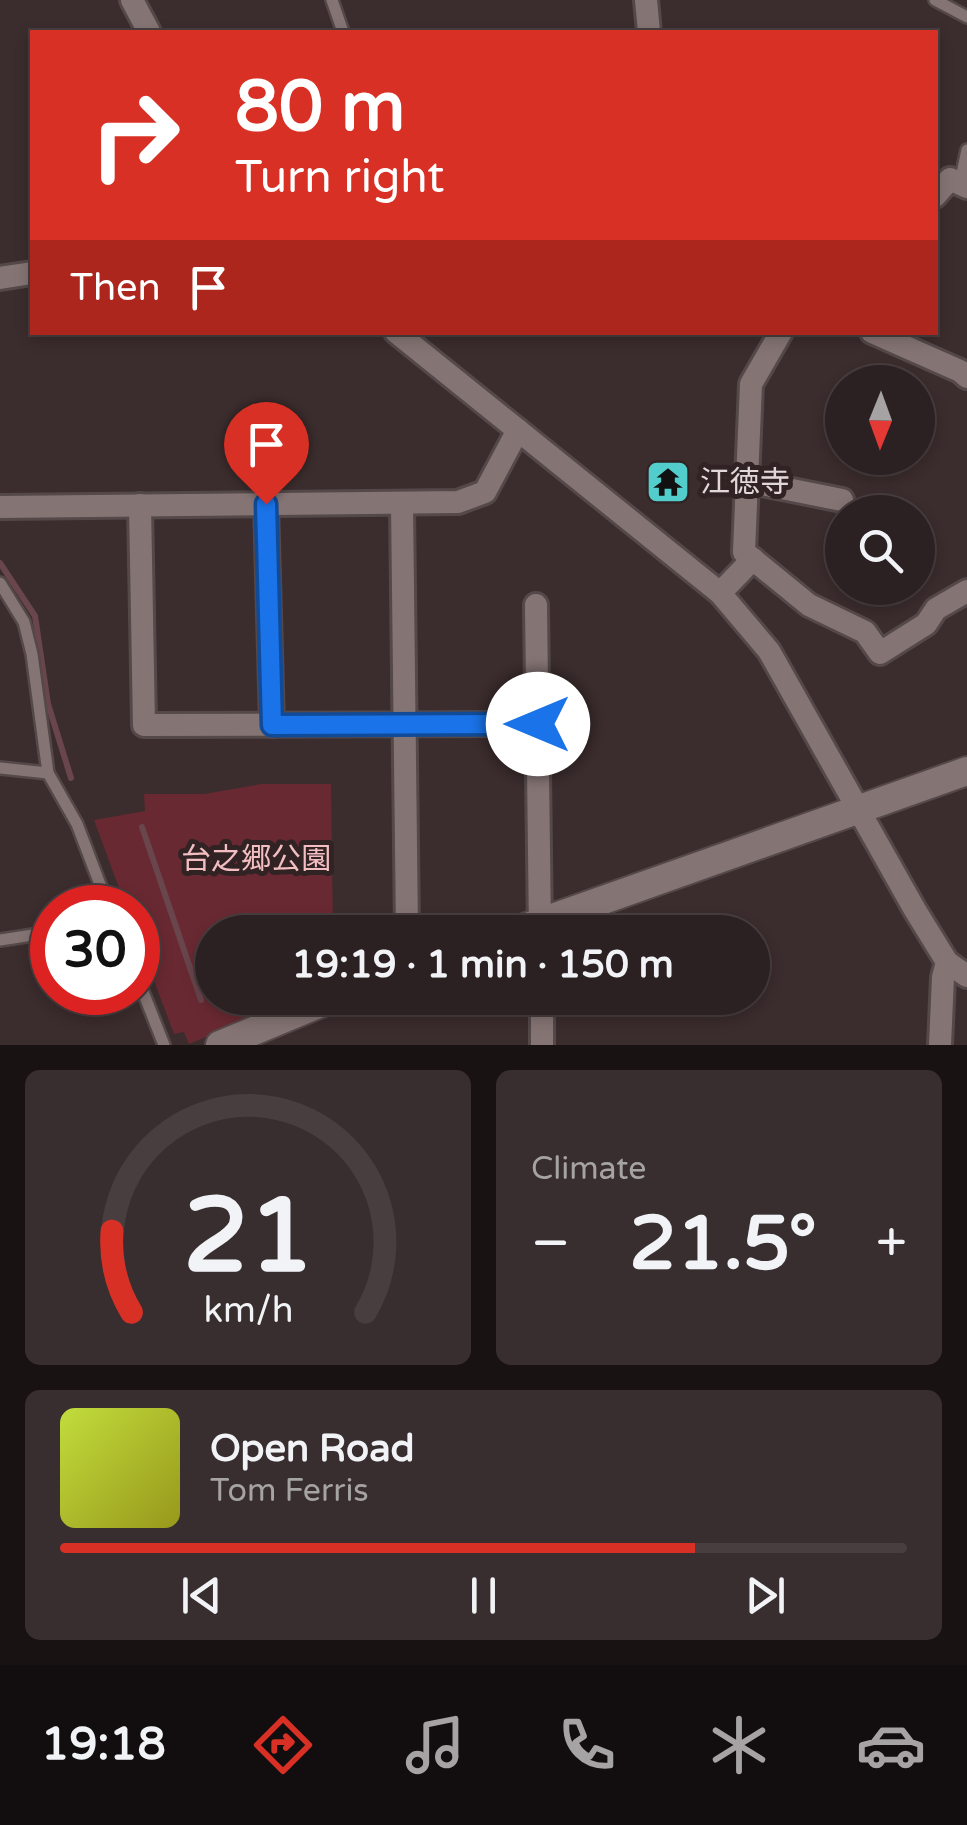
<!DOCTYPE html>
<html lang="en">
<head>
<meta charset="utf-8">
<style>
	:root { --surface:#2c2122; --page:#382e2f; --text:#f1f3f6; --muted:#a6a3a5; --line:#483e40; --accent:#d93025 }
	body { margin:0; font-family:"Varela Round","Noto Sans JP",sans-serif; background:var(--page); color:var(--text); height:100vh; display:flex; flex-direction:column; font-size:38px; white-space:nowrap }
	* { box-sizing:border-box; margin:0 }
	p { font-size:32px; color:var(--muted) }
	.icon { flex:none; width:55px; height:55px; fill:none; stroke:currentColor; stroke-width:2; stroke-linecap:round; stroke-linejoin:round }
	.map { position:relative; height:1045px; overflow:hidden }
	.panel { display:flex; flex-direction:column; gap:25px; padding:25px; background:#181213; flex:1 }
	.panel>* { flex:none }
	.guide { position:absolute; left:30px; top:30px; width:908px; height:305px; border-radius:0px; box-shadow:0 5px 15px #0003,0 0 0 2px var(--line); background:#d93025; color:#fff; overflow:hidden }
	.needle { width:65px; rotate:181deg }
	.fabs { position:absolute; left:825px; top:365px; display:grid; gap:20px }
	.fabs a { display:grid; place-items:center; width:110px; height:110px; border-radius:50%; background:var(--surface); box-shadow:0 5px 15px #0003,0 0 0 2px var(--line); font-size:50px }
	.speed { position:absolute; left:30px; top:885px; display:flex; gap:20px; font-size:50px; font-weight:700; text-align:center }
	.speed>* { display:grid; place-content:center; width:130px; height:130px; border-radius:50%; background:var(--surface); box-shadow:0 5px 15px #0003,0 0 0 2px var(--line); line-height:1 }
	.speed .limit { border:15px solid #d22; background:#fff; color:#111 }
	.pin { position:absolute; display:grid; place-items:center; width:85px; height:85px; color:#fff; margin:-102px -42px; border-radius:50% 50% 50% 0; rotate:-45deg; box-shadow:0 0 10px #0007 }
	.pin .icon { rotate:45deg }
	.me { position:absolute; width:110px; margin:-55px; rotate:270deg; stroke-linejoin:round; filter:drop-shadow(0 0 8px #0008) }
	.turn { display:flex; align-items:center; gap:35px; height:210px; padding:0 40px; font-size:45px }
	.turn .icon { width:130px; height:130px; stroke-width:2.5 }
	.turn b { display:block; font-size:70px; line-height:85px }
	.then { display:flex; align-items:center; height:95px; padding:0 40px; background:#0003; gap:20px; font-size:38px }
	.big { font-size:75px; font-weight:800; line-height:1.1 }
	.panel .card { flex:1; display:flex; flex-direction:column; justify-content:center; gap:15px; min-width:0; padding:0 35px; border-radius:15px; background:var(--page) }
	.panel .dial { align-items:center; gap:0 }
	.dial svg { height:260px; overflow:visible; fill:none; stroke:var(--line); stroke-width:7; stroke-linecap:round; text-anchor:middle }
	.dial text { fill:var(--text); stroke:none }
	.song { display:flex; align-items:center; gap:30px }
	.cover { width:120px; height:120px; border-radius:15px; background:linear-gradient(135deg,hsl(70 70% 55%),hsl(60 70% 35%)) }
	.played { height:10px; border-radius:5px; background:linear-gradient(90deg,var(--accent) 75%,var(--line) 75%) }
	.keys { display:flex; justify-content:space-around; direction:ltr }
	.heat { display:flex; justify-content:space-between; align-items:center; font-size:55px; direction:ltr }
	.panel .tiles { flex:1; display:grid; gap:25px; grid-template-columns:1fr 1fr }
	.card:last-child { grid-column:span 2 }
	.trip { position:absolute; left:195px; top:915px; width:575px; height:100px; border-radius:50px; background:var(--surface); box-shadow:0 5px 15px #0003,0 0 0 2px var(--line); font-weight:800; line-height:100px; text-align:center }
	.tabs { display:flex; height:160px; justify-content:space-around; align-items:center; background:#120d0e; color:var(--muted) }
	.tabs .icon { width:70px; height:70px }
	.tabs .current { color:var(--accent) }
	.tabs b { font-size:45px; color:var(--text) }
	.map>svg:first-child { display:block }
	.green { fill:#692932 }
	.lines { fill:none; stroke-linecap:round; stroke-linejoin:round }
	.stream { stroke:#69454c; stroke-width:6 }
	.service-casing { stroke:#544849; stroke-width:16 }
	.minor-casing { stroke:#544849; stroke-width:28 }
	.tertiary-casing { stroke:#544849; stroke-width:32 }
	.service { stroke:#857474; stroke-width:11 }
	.minor { stroke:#857474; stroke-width:22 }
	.tertiary { stroke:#857474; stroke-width:28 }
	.route-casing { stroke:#114b97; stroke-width:25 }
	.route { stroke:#1a73e8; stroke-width:18 }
	.labels { text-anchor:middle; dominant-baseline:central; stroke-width:10; stroke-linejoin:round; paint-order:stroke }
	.poi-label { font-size:30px; fill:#e2d8d9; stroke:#312324; text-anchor:start }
	.park-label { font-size:30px; fill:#f3bec1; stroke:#312324 }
</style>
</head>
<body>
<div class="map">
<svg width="967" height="1045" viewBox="0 0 967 1045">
	<rect width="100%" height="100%" fill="#3b2c2d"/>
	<polygon class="green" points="261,784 331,784 333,932 212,932 212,998 301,998 189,1044 184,1032 174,1034 138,938 138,908 126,907 94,820 145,811 144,794 204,794"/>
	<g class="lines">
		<g class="stream">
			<polyline points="0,563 35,616 48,704 71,778"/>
			<polyline points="142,827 201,1000"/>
		</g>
		<defs>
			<g id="service">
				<polyline points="332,0 343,32"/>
				<polyline points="935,0 967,17"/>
				<polyline points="960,183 967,150"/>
				<polyline points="0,583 24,622 32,654 48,773 77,824 109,908"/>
				<polyline points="0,768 48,773"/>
				<polyline points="0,940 52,932"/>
				<polyline points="138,979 164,1045"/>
			</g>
			<g id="minor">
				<polyline points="132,0 149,32"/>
				<polyline points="646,0 649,32"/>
				<polyline points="935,196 950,179 967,187"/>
				<polyline points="0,278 32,273"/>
				<polyline points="396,332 720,593 769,651 915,910 947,962 967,976"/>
				<polyline points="781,332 751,384 744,552 809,605 865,632 880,653 926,624 936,609 967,591"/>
				<polyline points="872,332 960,371 967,377"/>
				<polyline points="747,481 842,500"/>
				<polyline points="402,503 407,932"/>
				<polyline points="266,504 272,725"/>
				<polyline points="140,505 144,725 538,724"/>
				<polyline points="0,507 458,502 485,492 518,430"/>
				<polyline points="720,593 753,559"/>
				<polyline points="536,605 540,932"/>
				<polyline points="542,998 542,1045"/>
				<polyline points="940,1045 943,977 947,962"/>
			</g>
			<g id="tertiary">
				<polyline points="513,932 967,771"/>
				<polyline points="220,1045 333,998"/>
			</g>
		</defs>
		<use href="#service" class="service-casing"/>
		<use href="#minor" class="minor-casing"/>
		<use href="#tertiary" class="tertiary-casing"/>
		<use href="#service" class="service"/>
		<use href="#minor" class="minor"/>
		<use href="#tertiary" class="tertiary"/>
	</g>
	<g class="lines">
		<defs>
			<polyline id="route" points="266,504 272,725 538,724"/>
		</defs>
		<use href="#route" class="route-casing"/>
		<use href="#route" class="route"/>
	</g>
	<defs>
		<symbol id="temple-square" viewBox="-11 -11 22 22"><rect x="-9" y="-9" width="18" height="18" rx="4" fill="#52cdcc" stroke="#312324"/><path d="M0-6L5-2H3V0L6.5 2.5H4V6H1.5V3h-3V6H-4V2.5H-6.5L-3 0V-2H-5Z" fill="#111"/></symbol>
	</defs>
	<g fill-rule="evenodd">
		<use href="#temple-square" x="643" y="457" width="50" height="50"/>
	</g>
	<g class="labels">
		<g class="poi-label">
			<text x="700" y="482">江徳寺</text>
		</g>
		<g class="park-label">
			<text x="256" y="859">台之郷公園</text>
		</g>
	</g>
</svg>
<div class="fabs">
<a><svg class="needle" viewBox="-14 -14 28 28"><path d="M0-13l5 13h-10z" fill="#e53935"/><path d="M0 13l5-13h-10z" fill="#a6a3a5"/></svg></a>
<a><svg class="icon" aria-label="search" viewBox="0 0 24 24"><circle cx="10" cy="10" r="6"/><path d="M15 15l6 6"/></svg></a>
</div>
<div class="speed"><div class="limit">30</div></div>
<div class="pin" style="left:266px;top:504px;background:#d93025"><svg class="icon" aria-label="arrive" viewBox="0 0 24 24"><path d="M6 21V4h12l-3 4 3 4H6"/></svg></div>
<svg class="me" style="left:538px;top:724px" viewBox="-20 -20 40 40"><circle r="19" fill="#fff"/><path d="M0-13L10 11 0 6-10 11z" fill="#1a73e8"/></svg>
<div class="trip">19:19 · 1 min · 150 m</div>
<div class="guide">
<div class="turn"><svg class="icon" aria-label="right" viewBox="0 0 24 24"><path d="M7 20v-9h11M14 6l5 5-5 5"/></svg><div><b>80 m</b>Turn right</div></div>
<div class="then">Then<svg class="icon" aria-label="arrive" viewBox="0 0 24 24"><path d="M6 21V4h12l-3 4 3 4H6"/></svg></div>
</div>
</div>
<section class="panel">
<div class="tiles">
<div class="card dial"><svg viewBox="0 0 100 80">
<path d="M14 69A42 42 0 1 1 86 69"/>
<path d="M14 69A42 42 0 0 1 8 44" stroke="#d93025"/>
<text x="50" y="56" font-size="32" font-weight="700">21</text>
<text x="50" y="72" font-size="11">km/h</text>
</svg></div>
<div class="card"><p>Climate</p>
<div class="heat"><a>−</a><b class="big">21.5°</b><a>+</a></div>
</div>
<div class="card">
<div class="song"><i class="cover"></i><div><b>Open Road</b><p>Tom Ferris</p></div></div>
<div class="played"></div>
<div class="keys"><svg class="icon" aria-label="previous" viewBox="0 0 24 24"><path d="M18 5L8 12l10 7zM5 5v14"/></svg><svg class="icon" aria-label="pause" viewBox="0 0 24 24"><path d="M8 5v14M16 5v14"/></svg><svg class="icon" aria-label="next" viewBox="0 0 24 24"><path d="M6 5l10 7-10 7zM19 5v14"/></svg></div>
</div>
</div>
</section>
<nav class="tabs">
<b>19:18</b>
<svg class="icon current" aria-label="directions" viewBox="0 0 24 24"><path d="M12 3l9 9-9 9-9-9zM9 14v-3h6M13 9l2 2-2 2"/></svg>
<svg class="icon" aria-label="music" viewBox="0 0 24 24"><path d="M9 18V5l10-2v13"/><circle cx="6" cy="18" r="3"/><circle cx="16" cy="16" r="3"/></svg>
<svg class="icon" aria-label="phone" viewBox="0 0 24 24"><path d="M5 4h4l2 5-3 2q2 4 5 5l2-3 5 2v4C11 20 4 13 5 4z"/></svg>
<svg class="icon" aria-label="climate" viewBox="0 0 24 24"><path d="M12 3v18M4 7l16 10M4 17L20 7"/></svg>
<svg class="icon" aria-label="car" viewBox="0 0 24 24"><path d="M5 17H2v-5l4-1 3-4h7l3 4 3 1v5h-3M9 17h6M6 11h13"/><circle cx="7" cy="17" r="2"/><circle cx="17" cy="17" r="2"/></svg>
</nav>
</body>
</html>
